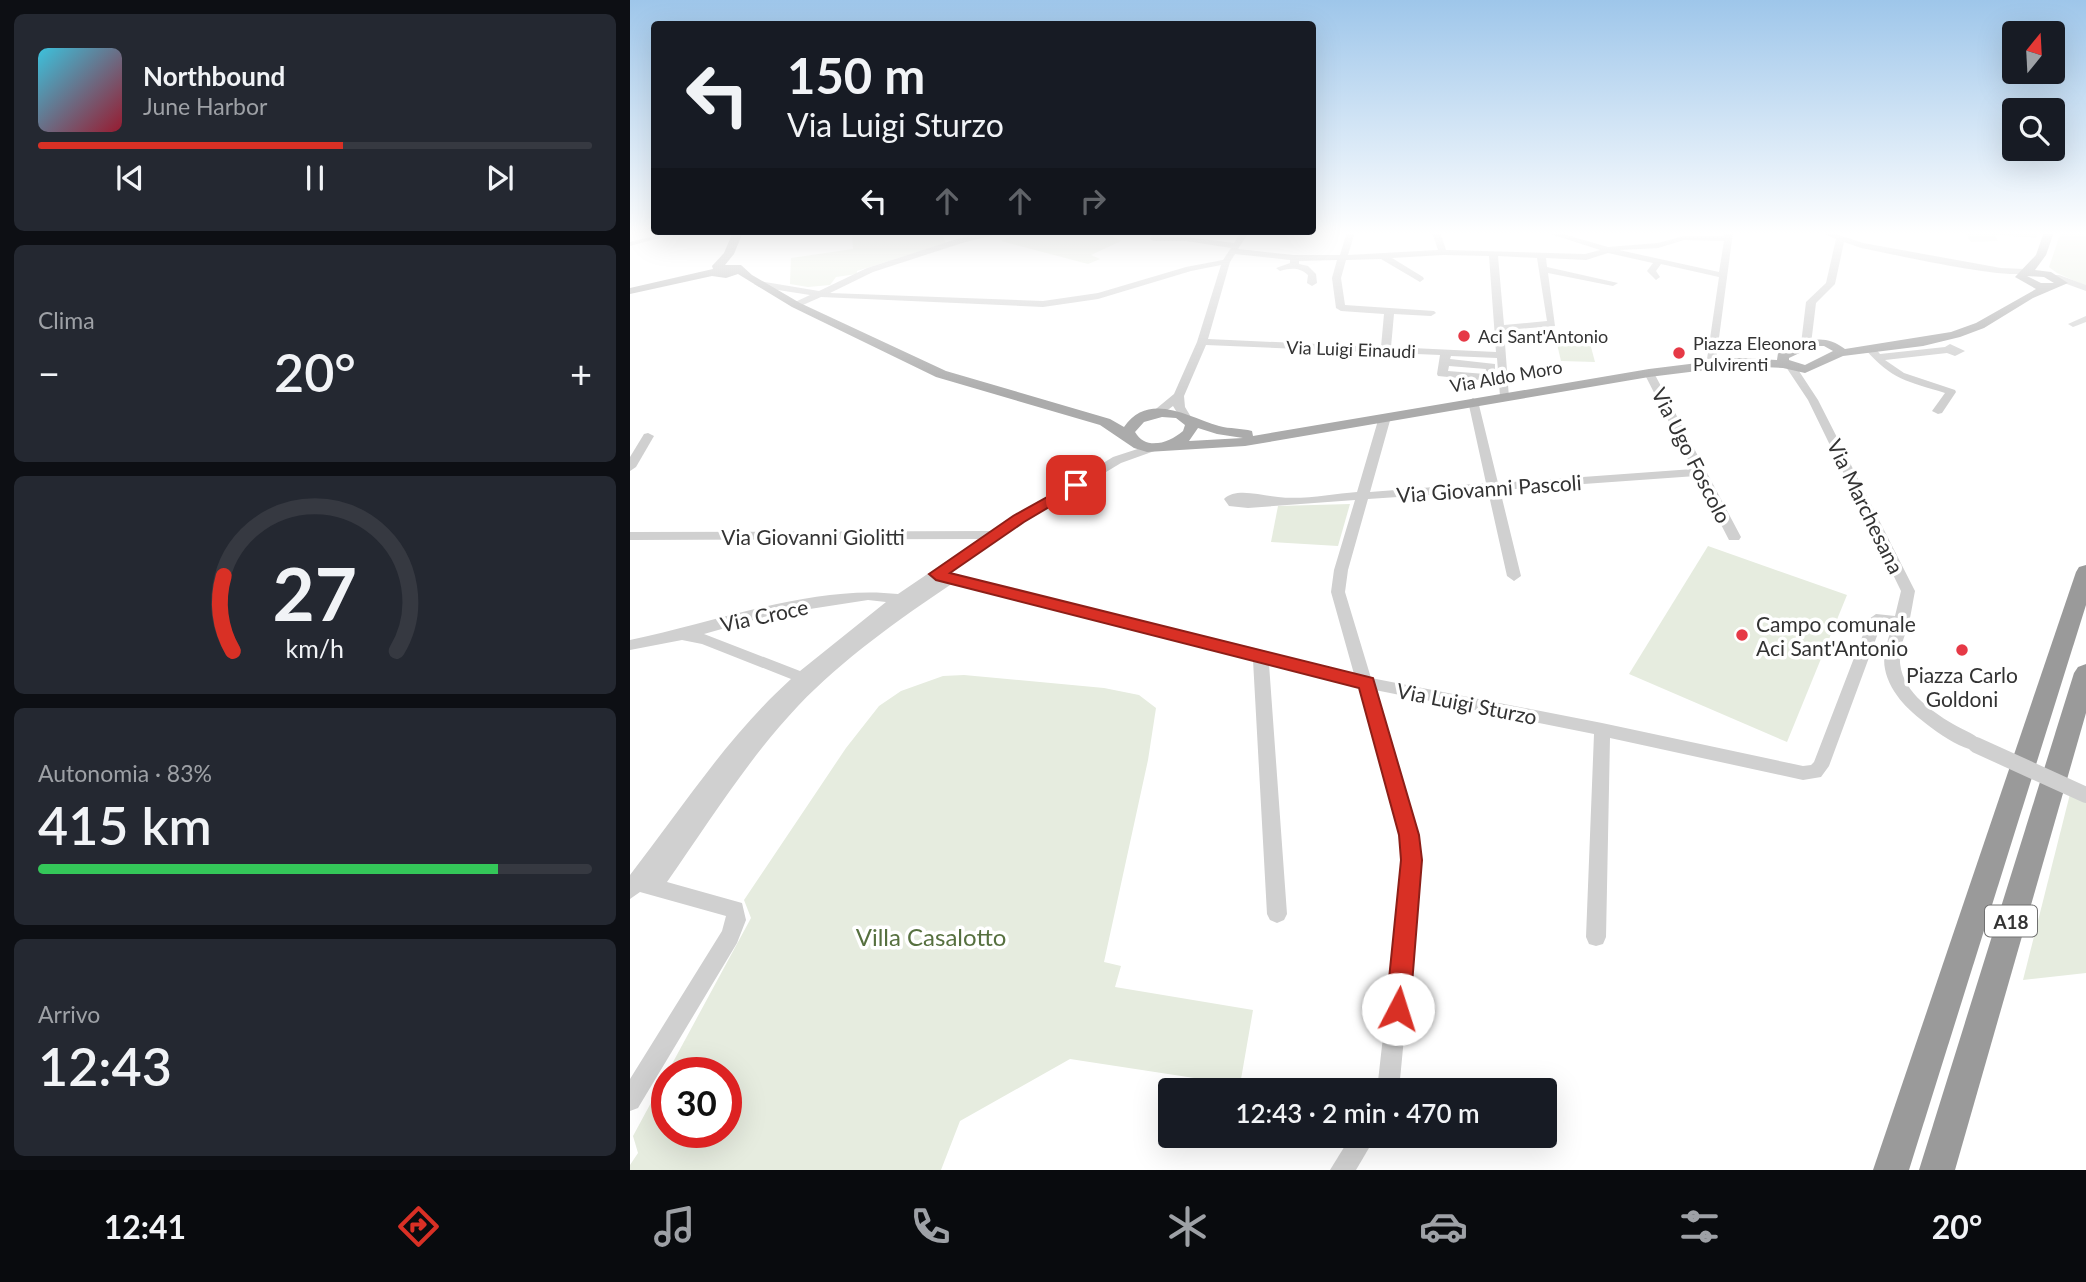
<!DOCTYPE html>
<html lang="it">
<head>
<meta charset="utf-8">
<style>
	:root { --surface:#171b24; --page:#242831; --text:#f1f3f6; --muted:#9ea1a6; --line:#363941; --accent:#d93025 }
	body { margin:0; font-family:Lato,sans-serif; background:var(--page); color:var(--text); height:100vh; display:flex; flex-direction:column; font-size:26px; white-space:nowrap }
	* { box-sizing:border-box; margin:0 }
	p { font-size:23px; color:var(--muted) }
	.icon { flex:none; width:38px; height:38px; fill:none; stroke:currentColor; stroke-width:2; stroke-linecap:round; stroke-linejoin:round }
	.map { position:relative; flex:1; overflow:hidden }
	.side { display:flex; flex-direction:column; gap:14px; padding:14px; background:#0d0f14; width:630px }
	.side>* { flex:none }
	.hud { position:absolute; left:21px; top:21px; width:665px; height:214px; border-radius:7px; box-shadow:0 7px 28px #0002; background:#171b24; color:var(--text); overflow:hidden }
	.needle { width:46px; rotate:18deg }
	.tools { position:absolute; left:1372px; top:21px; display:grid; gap:14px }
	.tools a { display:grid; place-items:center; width:63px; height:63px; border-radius:7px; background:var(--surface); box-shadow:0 7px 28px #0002; font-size:35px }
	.speed { position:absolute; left:21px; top:1057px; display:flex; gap:14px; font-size:35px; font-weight:700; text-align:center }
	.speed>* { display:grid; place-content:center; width:91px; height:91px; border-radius:50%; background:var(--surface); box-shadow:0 7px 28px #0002; line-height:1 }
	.speed .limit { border:10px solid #d22; background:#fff; color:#111 }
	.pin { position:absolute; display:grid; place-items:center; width:60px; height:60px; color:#fff; margin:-30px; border-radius:14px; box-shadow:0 4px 10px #0006 }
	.me { position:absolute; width:77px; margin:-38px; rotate:5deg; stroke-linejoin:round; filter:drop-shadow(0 0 5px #0008) }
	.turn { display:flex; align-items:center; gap:24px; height:147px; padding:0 21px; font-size:32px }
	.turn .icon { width:91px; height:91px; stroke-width:2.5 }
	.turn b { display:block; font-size:49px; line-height:60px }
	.lanes { display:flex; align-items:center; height:66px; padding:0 21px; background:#0003; justify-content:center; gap:35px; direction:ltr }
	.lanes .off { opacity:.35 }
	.big { font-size:52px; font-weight:600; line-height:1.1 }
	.side .widget { flex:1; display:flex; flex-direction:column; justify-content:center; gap:10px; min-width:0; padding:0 24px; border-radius:10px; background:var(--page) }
	.side .dial { align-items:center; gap:0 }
	.dial svg { height:182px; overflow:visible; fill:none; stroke:var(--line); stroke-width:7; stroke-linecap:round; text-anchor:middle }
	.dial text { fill:var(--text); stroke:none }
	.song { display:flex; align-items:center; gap:21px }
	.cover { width:84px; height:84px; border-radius:10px; background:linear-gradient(135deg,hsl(190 70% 55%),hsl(350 70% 35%)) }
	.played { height:7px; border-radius:4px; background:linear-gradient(90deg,var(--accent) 55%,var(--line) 55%) }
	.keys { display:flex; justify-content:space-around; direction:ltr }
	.heat { display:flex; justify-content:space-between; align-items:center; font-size:38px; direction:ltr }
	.charge { height:10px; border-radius:5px; background:linear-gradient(90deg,#34c759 83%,var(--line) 0) }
	.trip { position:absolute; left:528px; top:1078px; width:399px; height:70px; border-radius:7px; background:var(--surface); box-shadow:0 7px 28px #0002; font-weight:600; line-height:70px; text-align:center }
	.tabs { display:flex; height:112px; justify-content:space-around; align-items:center; background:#090b0e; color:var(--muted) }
	.tabs .icon { width:49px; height:49px }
	.tabs .current { color:var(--accent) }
	.tabs b { font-size:32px; color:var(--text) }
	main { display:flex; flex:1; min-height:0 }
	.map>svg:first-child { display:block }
	.green { fill:#e6ecdf; fill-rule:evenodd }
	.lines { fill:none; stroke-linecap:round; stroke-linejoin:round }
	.minor { fill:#d0d0d0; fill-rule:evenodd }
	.major { fill:#ababab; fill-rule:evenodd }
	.highway { fill:#9a9a9a; fill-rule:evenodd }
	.minor-bridge { stroke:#d0d0d0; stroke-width:16 }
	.route { fill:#d93025; stroke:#8d1f18; stroke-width:2 }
	.poi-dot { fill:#e63946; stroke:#fff; stroke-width:2.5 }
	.labels { text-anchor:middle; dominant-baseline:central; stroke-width:7; stroke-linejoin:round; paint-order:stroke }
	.far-poi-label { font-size:18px; fill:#333; stroke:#fff; text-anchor:start }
	.far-street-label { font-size:18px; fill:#333; stroke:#fff }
	.shield { fill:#fff; stroke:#707070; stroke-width:2 }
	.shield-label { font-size:19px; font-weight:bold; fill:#333 }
	.street-label { font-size:21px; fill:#333; stroke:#fff }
	.poi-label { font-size:21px; fill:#333; stroke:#fff; text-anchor:start }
	.near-park-label { font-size:24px; fill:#56703f; stroke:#fff }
</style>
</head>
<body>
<main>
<section class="side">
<div class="widget">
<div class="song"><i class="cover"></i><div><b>Northbound</b><p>June Harbor</p></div></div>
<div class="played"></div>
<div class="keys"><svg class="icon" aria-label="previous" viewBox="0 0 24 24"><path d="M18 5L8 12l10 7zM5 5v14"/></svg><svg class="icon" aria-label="pause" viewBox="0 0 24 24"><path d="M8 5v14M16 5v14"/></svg><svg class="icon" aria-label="next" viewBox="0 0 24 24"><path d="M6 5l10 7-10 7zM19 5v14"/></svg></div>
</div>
<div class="widget"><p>Clima</p>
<div class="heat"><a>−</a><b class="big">20°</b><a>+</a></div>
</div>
<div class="widget dial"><svg viewBox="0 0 100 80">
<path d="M14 69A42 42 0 1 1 86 69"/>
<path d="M14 69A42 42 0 0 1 10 36" stroke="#d93025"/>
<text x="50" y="56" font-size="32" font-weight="700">27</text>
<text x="50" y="72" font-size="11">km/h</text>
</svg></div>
<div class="widget"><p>Autonomia · 83%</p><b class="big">415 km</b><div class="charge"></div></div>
<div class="widget"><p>Arrivo</p><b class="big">12:43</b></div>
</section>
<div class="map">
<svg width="1456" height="1170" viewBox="0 0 1456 1170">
	<rect width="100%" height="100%" fill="#fff"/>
	<g class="green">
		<polygon points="222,232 311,232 316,243 227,271 227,274 206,277 200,285 178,287 160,284 161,258 223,249"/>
		<polygon points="380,232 475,232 491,241 461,255 470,259 458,264 371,241 382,236"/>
		<polygon points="1323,232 1409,232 1406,238 1365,235 1368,241 1341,242 1335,233"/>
		<polygon points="1431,232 1456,232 1456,286 1427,273 1419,267"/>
		<polygon points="924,331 957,332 965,362 931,361"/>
		<polygon points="720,504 708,546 641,542 648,506"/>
		<polygon points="1078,546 1217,595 1157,742 999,674"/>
		<path d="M334,675L474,688L509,695L526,708L518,760L474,962L491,966L485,987L623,1010L610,1085L440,1059L330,1121L311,1170H0V1165L8,1153L3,1136L121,918L114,900L216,748L249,706L271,691L313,676ZM37,1073H96V1132H37Z"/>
		<polygon points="1440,794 1456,802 1456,973 1393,980"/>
	</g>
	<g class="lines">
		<g class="minor">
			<polygon points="39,232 51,232 0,246 0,242"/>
			<path d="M362,232H376L332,243L243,272L200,293L413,301L468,293L556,267L593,260L601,248L556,241H524L520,239L524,232H532L530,237H556L604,243L611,232H619L608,249L664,255H710L717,232H725L718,255L808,250L802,232H810L816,250L955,254L970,250L914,232H926L978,247L1028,243L1054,236H1094L1095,232H1103L1085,368L1081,369L1076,366L1089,277L1031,264L1026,271L1030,277L1026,280L1017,271L1023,263L978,253L956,260L916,258L917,267L988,283L983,286L918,273L925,326L874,330L879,398L875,399L870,396L867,358L821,356L820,359L865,364V378L860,381L808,376L807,374L810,355L576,345L554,396L555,407L561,417L555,420L551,419L543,406L531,415H523L521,413L544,394L567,342L591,265L561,271L468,299L413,307L191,297L166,308L163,307V303L180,295L129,287L124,284L129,281L189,291L237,268L327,239ZM1054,240L1094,241L1089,272L989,250L1028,248ZM605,254L660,260V263L646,268L650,271C661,268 669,267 678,275L677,283L682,286L687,283L686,274L678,266L669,264V261L707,260L702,278L706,308L711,311L754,314L751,347L578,339L600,262ZM813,255L859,256L866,352L761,347L764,314L801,316L806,313L804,311L715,305L711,278L716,260L751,259L790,282L794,279L793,277L762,258ZM868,256L907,258L917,321L874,325ZM819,366L856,369L855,374L818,371Z"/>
			<path d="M1189,232H1200L1233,243L1371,268L1395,269L1399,272C1383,282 1258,253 1231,248L1214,242L1205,284L1186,303L1181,344L1176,347L1171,344L1176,302L1196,283L1206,239Z"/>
			<polygon points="1423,275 1429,275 1456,285 1456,291 1423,279"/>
			<polygon points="1456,316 1456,322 1443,327 1438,324"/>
			<path d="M1320,344L1335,351L1325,356L1317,353L1255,360L1274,373L1325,390L1326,392L1312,413L1308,414L1302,411L1315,393C1277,381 1262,380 1235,349L1244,347L1250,354L1315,347Z"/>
			<path d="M1161,364L1165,365L1188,400L1285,591C1283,601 1281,614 1279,623C1276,633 1271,643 1270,654C1267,687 1298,709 1323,724C1333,730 1349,735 1354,745L1352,750C1334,756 1285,717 1273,703C1265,694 1257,681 1255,669C1252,655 1258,640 1262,626L1251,625L1199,766L1191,777L1173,780L980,738L976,937L973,944L966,946L959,944L956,937L964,734L745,690L788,835L791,860L769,1090H747L773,860L770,835L728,686L639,664L657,914L654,920L647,923L640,920L637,914L623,660L323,583C268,620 214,658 168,706C118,759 79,822 37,882L112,903L116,920L107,943L8,1108L0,1111V1079L92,931L96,916L10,892L0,899V875C51,809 98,736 161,679L72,644L52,640L0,650V640C83,623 184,584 268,594L349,539L0,540V532L362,531L483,457L526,443L532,447L530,449L491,463L393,522L319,573L724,674L701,592L704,570L725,500L618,508L599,506L594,499C606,487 632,496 648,497C673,500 702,494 727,492L749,417L755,414L761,417L740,492L856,483L838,401L843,398L848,401L868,483L1063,469L1014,373L1019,370L1024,373L1111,537L1109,540H1099L1066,476L870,490L891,576L884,581L877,576L858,491L738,499L718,570L715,592L741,678L972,723L1173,766L1181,765L1184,762L1239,619L1246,614L1265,616L1271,591L1178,400L1156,367ZM238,600L256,602L170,671L74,634L141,615Z"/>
			<polygon points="18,433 24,436 6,467 0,471 0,457 14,434"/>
			<polygon points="721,1136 746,1136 726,1170 700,1170"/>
		</g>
		<path class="major" d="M103,232H113L104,254L95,265H111L122,275L170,303L316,371L480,419L494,427C519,391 558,417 589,426C600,429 611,428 622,431L623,436L1019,369L1108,358L1147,360L1148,353C1173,342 1192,331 1215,349L1321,332L1346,323L1406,289L1385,277L1406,255L1414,232H1424L1416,255L1405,270L1421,272L1438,283L1403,298L1354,328L1330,337L1293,346L1213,356L1175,373L1153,368L1108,366L1019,377L615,446L517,452L504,448L470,425L306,377L162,307L108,274L96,278L82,276L0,294V288L83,269L82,266L94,253ZM1397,276L1414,277L1424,283H1411ZM1184,346H1194L1203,351L1175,365L1159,360V358ZM532,417L546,418L555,425L553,431C539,443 516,451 505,432L514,422ZM568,428L587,434L613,438L559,441Z"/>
		<g class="highway">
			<polygon points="1456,565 1456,605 1279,1170 1243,1170 1446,572 1449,567"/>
			<polygon points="1456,664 1456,713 1325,1170 1289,1170 1444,673 1448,667"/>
		</g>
		<polyline class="minor-bridge" points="1346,745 1456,795"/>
	</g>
	<linearGradient id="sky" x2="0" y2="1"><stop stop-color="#9ec6ea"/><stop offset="0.59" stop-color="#fff"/><stop offset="1" stop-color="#fff" stop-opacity="0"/></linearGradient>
	<rect width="1456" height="395" fill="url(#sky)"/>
	<polygon class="route" points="446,481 451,482 451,488 394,522 320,573 743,678 789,835 792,860 780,1009 776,1018 768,1021 759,1018 756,1009 771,860 769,835 729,688 306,580 299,574 383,516"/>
	<g class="poi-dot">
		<circle cx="834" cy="336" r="7"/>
		<circle cx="1049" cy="353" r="7"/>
		<circle cx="1112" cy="635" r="7"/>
		<circle cx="1332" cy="650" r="7"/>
	</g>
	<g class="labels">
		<g class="far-poi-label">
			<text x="848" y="336">Aci Sant'Antonio</text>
			<text x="1063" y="343">Piazza Eleonora<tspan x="1063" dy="21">Pulvirenti</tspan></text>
		</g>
		<g class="far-street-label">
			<text transform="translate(721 349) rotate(2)">Via Luigi Einaudi</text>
			<text transform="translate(876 376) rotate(-10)">Via Aldo Moro</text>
		</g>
		<rect class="shield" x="1355" y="905.5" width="52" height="31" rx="5"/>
		<g class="shield-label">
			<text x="1381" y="921">A18</text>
		</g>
		<g class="street-label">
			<text transform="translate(1062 455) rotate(63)">Via Ugo Foscolo</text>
			<text transform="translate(859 488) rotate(-4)">Via Giovanni Pascoli</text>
			<text transform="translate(1236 506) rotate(64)">Via Marchesana</text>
			<text x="183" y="536">Via Giovanni Giolitti</text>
			<text transform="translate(134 615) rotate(-12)">Via Croce</text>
			<text transform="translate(837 703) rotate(11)">Via Luigi Sturzo</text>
		</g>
		<g class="poi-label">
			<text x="1126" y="623">Campo comunale<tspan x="1126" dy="24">Aci Sant'Antonio</tspan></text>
			<text x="1332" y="674" text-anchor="middle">Piazza Carlo<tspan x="1332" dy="24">Goldoni</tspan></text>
		</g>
		<g class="near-park-label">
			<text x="301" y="936">Villa Casalotto</text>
		</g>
	</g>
</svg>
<div class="tools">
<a><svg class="needle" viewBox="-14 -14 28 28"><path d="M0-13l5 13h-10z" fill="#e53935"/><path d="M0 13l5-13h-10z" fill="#9ea1a6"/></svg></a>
<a><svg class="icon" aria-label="search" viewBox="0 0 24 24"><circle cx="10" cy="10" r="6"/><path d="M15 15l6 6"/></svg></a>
</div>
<div class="speed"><div class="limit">30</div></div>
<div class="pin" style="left:446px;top:485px;background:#d93025"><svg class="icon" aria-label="arrive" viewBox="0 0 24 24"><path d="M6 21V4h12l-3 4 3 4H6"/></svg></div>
<svg class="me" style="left:768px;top:1009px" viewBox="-20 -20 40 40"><circle r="19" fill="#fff"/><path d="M0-13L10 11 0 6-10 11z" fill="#d93025"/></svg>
<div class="trip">12:43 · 2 min · 470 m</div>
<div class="hud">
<div class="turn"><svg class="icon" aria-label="left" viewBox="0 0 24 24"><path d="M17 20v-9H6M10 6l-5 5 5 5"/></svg><div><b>150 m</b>Via Luigi Sturzo</div></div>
<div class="lanes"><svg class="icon" aria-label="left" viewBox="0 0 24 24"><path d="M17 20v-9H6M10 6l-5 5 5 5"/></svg><svg class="icon off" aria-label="ahead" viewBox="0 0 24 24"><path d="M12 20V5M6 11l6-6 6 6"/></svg><svg class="icon off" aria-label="ahead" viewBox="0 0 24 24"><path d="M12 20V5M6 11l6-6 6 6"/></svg><svg class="icon off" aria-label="right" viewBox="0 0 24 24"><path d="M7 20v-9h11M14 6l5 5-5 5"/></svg></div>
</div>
</div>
</main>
<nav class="tabs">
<b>12:41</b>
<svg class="icon current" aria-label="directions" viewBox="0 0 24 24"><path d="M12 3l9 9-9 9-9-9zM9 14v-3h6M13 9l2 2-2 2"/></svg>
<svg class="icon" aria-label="music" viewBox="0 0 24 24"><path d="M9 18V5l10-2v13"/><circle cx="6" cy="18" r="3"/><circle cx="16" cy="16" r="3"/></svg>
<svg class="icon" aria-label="phone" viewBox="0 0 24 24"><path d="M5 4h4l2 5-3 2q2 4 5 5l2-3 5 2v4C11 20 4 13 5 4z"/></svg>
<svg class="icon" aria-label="climate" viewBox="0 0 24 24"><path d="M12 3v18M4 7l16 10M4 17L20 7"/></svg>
<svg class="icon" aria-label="car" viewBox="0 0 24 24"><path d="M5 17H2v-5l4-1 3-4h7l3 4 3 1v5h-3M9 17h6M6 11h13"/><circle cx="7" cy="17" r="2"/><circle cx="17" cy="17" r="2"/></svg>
<svg class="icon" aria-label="filters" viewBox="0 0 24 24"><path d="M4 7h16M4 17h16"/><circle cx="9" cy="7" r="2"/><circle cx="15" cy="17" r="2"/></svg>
<b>20°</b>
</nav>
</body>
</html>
